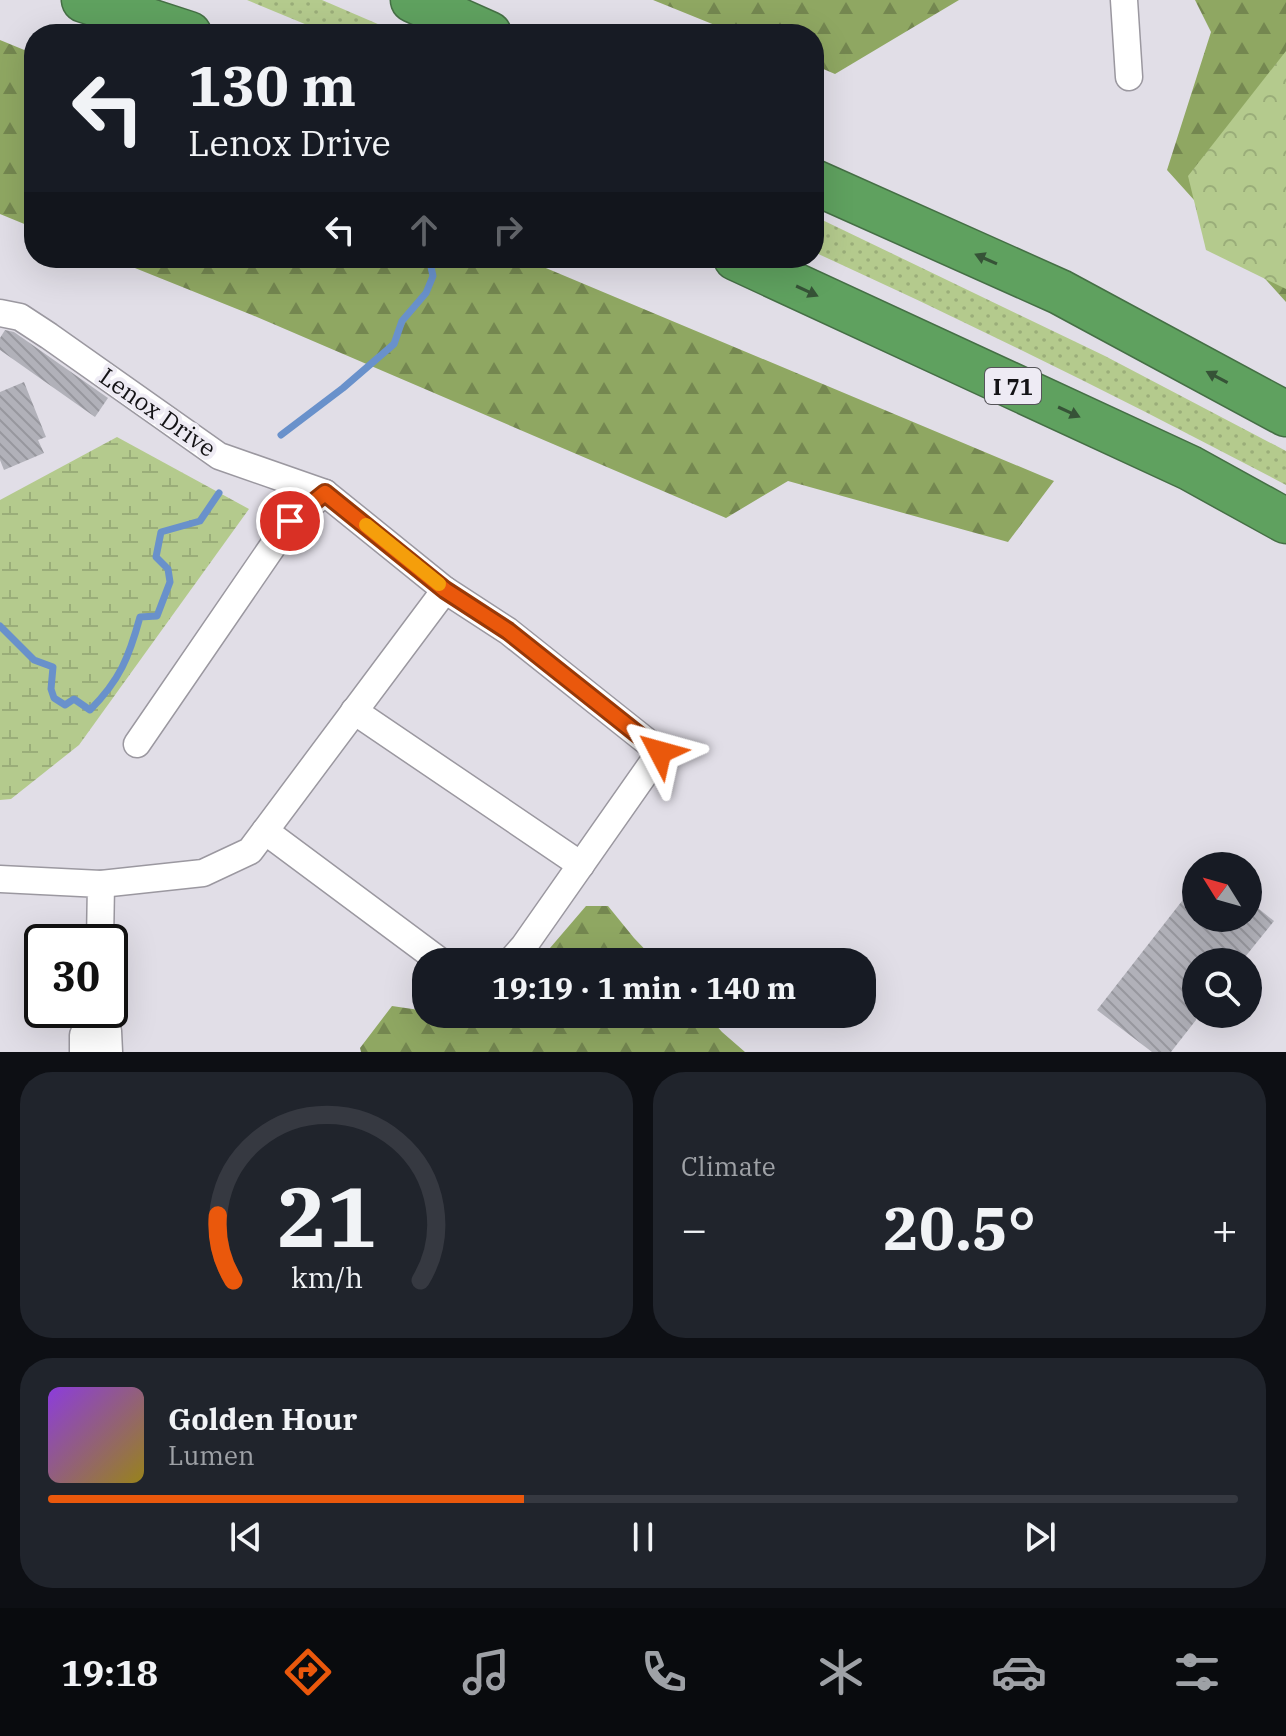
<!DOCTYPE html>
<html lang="en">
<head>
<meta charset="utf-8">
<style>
	:root { --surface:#171b24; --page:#20242c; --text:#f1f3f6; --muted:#9ea1a6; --line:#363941; --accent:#ea580c }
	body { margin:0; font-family:"IBM Plex Serif",serif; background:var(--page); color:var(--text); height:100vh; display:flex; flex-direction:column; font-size:30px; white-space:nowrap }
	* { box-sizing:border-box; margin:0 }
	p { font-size:26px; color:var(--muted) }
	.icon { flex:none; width:44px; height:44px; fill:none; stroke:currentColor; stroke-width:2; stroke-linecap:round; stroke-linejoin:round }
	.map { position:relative; height:1052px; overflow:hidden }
	.drawer { display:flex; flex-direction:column; gap:20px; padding:20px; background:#0d0f14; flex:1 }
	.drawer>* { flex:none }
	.guide { position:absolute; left:24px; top:24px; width:800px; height:244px; border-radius:32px; box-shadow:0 8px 32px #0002; background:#171b24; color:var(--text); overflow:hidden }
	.needle { width:52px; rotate:307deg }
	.fabs { position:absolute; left:1182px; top:852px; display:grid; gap:16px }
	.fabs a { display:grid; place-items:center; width:80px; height:80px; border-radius:50%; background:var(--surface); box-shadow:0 8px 32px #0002; font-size:40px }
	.speed { position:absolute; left:24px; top:924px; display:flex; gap:16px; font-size:40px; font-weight:700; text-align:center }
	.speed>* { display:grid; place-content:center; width:104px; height:104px; border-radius:50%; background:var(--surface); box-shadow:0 8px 32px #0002; line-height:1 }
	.speed .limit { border:4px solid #111; border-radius:12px; background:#fff; color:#111 }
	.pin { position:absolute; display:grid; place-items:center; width:68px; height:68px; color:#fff; margin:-34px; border:4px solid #fff; border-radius:50%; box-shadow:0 2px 8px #0007 }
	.me { position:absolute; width:88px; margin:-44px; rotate:309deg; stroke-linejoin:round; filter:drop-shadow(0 0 6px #0008) }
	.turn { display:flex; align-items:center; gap:28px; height:168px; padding:0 32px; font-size:36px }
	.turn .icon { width:104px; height:104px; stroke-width:2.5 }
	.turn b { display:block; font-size:56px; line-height:68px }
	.lanes { display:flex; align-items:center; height:76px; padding:0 32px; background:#0003; justify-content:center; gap:40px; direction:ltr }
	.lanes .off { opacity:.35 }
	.big { font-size:60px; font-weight:800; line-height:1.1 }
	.drawer .tile { flex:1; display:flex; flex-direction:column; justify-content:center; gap:12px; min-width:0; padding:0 28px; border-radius:32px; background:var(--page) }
	.drawer .dial { align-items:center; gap:0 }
	.dial svg { height:208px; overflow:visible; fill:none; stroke:var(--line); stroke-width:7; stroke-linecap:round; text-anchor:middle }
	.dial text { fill:var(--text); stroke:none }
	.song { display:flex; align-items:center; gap:24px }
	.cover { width:96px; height:96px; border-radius:12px; background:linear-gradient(135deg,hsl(270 70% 55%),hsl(50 70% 35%)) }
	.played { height:8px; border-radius:4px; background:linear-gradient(90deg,var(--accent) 40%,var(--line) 40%) }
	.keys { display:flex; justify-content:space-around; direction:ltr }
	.heat { display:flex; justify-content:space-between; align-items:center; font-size:44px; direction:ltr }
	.drawer .tiles { flex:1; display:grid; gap:20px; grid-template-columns:1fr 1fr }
	.tile:last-child { grid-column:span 2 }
	.trip { position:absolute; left:412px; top:948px; width:464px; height:80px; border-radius:32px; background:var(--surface); box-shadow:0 8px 32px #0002; font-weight:800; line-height:80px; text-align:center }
	.menu { display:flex; height:128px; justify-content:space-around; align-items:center; background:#090b0e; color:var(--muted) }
	.menu .icon { width:56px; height:56px }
	.menu .on { color:var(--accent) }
	.menu b { font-size:36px; color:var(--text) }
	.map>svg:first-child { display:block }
	.grass { fill:url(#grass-dots) }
	.forest { fill:url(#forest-firs) }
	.wetland { fill:url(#wetland-marsh) }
	.park { fill:url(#park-crowns) }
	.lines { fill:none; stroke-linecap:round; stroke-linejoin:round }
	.stream { stroke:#6991cb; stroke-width:7 }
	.building { fill:url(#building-back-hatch) }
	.minor-casing { stroke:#9b98a0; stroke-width:29 }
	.motorway-casing { stroke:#456f45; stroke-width:47 }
	.minor { stroke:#fff; stroke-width:26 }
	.motorway { stroke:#5fa15f; stroke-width:44 }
	.oneway { fill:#365337 }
	.route-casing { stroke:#983908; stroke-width:20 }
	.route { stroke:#ea580c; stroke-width:14 }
	.slow { stroke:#f59e0b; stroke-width:14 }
	.labels { text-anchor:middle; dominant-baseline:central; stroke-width:8; stroke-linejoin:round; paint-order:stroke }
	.shield { fill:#eeebf4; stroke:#555459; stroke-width:2 }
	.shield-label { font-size:22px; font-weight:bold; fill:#141316 }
	.street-label { font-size:24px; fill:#141316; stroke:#eeebf4 }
</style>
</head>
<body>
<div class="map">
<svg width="1286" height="1052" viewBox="0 0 1286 1052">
	<defs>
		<pattern id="grass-dots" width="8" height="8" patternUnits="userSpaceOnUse" patternTransform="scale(2)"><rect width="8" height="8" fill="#b4ca8d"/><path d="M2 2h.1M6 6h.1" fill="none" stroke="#9aad79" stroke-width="1.8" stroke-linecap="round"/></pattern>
		<pattern id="forest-firs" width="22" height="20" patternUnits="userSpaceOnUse" patternTransform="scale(2)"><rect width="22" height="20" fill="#8fa762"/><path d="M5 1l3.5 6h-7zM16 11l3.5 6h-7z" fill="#748750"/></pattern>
		<pattern id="wetland-marsh" width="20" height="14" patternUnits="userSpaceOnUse" patternTransform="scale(2)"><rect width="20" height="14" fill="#b4ca8d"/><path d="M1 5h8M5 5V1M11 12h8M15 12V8" fill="none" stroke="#9aad79"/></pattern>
		<pattern id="park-crowns" width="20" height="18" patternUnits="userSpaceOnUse" patternTransform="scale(2)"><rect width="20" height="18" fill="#b4ca8d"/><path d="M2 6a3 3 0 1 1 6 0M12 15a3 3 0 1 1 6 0" fill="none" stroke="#9aad79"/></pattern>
		<pattern id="building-back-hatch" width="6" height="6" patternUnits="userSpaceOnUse" patternTransform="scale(2)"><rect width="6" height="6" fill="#b1b1b9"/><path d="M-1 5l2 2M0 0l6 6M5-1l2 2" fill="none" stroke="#97979e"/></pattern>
	</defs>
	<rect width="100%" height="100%" fill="#e1dee7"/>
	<g class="grass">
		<polygon points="247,0 322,0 401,34 329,34"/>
		<path d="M814,216L1105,356L1286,451V485C1131,403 974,325 814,252Z"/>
	</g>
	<g class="forest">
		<polygon points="653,0 959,0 835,74 814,65 814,34 737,34"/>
		<polygon points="1195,0 1286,0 1286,302 1167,170 1211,32"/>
		<polygon points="0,40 34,54 34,228 0,214"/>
		<polygon points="110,258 522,258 1054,481 1008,542 788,481 726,518 252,315"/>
		<polygon points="586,906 608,906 634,938 657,962 538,962"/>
		<polygon points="392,1006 426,1011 426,1014 443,1014 486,1021 493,1014 706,1014 722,1032 745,1052 361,1052 360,1048"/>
	</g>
	<polygon class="wetland" points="117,437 249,509 79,745 11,799 0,800 0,500"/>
	<polygon class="park" points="1286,51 1286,289 1206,250 1188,176"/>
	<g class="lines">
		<g class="stream">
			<polyline points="281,435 343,388 394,344 402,321 426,293 433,276 429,258"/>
			<path d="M0,626L34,660L53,667L51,689L54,698L65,705L74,699L90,710C120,680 129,657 140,617L157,616L170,582L168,569L156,557L161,532L200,521L219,493"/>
		</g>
	</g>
	<g class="building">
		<polygon points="5,330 14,332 108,398 95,417 0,350 0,338"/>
		<polygon points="24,382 46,437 38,440 44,453 4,470 0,460 0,392"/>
		<polygon points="1196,883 1196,918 1248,918 1248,900 1274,921 1241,962 1196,962 1196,1020 1171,1052 1152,1052 1097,1010"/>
	</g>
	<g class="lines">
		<defs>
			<g id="minor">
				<polyline points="1124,0 1129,77"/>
				<polyline points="0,313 20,317 49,336 219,456 325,493"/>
				<polyline points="354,711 581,865"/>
				<polyline points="137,744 290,521 325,493 445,590"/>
				<polyline points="265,831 441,962"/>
				<polyline points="0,879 101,884 100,942"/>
				<polyline points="101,884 203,873 250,851 445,590 508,631 660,752 524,946 510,962"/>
				<polyline points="98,1010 108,1031 109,1052"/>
				<polyline points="83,1052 83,1035 98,1010"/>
			</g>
			<g id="motorway">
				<polyline points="84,0 189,34"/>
				<polyline points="413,0 489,34"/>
				<polyline points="814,182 1060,292 1286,414"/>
				<polyline points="736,258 1190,468 1286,521"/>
			</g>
		</defs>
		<use href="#minor" class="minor-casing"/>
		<use href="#motorway" class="motorway-casing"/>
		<use href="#minor" class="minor"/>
		<use href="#motorway" class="motorway"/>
	</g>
	<defs><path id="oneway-solid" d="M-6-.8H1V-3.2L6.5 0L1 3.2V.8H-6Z" transform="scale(2)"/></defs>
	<g class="oneway">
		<use href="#oneway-solid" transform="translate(986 259) rotate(-156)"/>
		<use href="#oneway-solid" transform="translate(807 291) rotate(25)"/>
		<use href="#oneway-solid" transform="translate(1217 377) rotate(-152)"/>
		<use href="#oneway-solid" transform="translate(1069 412) rotate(25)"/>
	</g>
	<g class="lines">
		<defs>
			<polyline id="route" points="290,521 325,493 445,590 508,631 660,752"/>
		</defs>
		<use href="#route" class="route-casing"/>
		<use href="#route" class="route"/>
		<polyline class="slow" points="366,525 439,584"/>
	</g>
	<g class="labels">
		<rect class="shield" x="985" y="368" width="56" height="36" rx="6"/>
		<g class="shield-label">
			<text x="1013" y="386">I 71</text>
		</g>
		<g class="street-label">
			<text transform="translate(158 412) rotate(35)">Lenox Drive</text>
		</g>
	</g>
</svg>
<div class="fabs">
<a><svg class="needle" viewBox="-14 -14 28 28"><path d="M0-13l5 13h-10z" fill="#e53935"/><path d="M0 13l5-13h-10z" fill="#9ea1a6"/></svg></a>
<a><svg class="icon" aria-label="search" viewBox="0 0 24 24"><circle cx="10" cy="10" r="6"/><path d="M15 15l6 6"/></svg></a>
</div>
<div class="speed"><div class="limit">30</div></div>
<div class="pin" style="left:290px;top:521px;background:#d93025"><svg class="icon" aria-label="arrive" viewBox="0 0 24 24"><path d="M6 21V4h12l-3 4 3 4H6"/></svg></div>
<svg class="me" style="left:660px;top:752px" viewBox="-20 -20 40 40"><path d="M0-17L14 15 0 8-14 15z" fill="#ea580c" stroke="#fff" stroke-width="4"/></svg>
<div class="trip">19:19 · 1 min · 140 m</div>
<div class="guide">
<div class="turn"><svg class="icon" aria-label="left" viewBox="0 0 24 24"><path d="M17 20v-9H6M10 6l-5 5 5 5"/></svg><div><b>130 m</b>Lenox Drive</div></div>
<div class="lanes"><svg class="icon" aria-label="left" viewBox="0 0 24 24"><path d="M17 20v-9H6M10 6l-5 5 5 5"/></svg><svg class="icon off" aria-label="ahead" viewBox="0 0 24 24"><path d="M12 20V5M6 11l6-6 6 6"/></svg><svg class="icon off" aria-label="right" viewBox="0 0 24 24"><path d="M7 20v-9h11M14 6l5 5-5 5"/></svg></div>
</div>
</div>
<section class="drawer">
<div class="tiles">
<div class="tile dial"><svg viewBox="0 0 100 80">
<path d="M14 69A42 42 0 1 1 86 69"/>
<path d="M14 69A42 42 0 0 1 8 44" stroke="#ea580c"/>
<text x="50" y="56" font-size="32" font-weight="700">21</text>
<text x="50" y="72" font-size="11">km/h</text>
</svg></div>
<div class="tile"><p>Climate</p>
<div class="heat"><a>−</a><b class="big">20.5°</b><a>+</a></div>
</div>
<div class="tile">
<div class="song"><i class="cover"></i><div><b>Golden Hour</b><p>Lumen</p></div></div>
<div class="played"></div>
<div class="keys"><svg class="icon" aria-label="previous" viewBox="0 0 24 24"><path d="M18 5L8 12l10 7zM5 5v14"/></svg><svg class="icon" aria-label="pause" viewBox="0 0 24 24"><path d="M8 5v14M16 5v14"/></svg><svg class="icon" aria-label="next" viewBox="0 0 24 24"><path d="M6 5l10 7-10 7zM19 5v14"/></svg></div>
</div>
</div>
</section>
<nav class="menu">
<b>19:18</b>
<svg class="icon on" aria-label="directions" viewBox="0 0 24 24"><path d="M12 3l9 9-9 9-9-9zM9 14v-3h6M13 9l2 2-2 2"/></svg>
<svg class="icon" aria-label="music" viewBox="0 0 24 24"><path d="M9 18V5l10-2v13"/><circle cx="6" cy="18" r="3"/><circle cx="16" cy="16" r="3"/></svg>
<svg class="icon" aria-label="phone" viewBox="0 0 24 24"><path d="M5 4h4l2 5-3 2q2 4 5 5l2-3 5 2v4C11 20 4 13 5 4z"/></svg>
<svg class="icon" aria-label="climate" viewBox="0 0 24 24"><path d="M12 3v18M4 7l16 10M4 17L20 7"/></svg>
<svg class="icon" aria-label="car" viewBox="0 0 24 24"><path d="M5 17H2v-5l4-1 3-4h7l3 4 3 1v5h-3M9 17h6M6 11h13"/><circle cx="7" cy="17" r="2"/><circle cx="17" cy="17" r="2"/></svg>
<svg class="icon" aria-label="filters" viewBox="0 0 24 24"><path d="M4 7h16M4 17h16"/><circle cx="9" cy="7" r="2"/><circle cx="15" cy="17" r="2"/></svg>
</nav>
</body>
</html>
